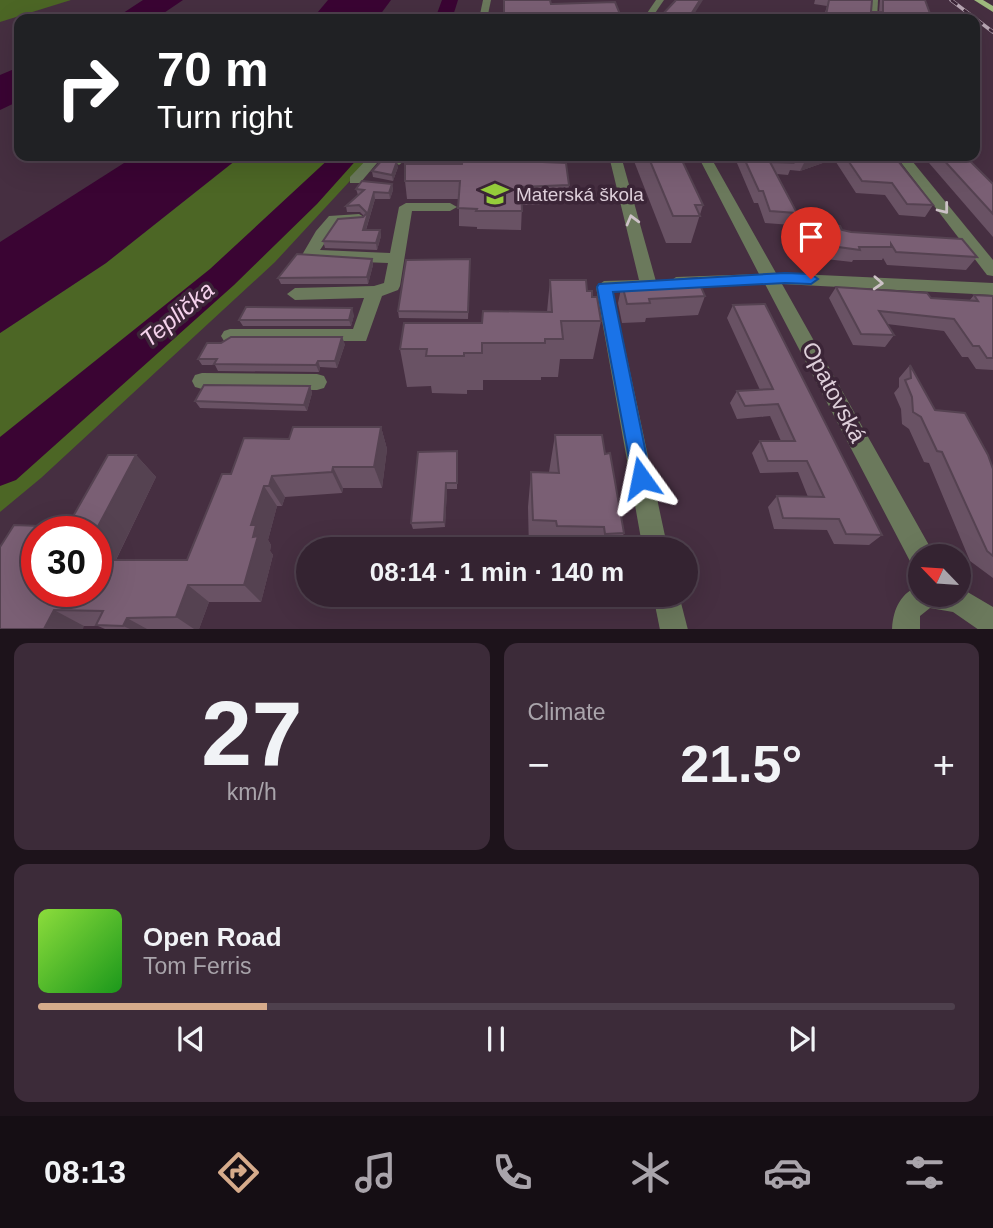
<!DOCTYPE html>
<html lang="en">
<head>
<meta charset="utf-8">
<style>
	:root { --surface:#342331; --page:#3c2b39; --text:#f1f3f6; --muted:#a9a4ab; --line:#4e404d; --accent:#d6ab8b }
	body { margin:0; font-family:Helvetica,sans-serif; background:var(--page); color:var(--text); height:100vh; display:flex; flex-direction:column; font-size:26px; white-space:nowrap }
	* { box-sizing:border-box; margin:0 }
	p { font-size:23px; color:var(--muted) }
	.icon { flex:none; width:38px; height:38px; fill:none; stroke:currentColor; stroke-width:2; stroke-linecap:round; stroke-linejoin:round }
	.map { position:relative; height:629px; overflow:hidden }
	.details { display:flex; flex-direction:column; gap:14px; padding:14px; background:#1d131b; flex:1 }
	.details>* { flex:none }
	.guide { position:absolute; left:14px; top:14px; width:966px; height:147px; border-radius:14px; box-shadow:0 7px 28px #0002,0 0 0 2px var(--line); background:#202124; color:#fff; overflow:hidden }
	.needle { width:46px; rotate:295deg }
	.controls { position:absolute; left:908px; top:544px; display:grid; gap:14px }
	.controls a { display:grid; place-items:center; width:63px; height:63px; border-radius:50%; background:var(--surface); box-shadow:0 7px 28px #0002,0 0 0 2px var(--line); font-size:35px }
	.speed { position:absolute; left:21px; top:516px; display:flex; gap:14px; font-size:35px; font-weight:700; text-align:center }
	.speed>* { display:grid; place-content:center; width:91px; height:91px; border-radius:50%; background:var(--surface); box-shadow:0 7px 28px #0002,0 0 0 2px var(--line); line-height:1 }
	.speed .limit { border:10px solid #d22; background:#fff; color:#111 }
	.pin { position:absolute; display:grid; place-items:center; width:60px; height:60px; color:#fff; margin:-72px -30px; border-radius:50% 50% 50% 0; rotate:-45deg; box-shadow:0 0 7px #0007 }
	.pin .icon { rotate:45deg }
	.me { position:absolute; width:77px; margin:-38px; rotate:348deg; stroke-linejoin:round; filter:drop-shadow(0 0 5px #0008) }
	.turn { display:flex; align-items:center; gap:24px; height:147px; padding:0 28px; font-size:32px }
	.turn .icon { width:91px; height:91px; stroke-width:2.5 }
	.turn b { display:block; font-size:49px; line-height:60px }
	.big { font-size:52px; font-weight:700; line-height:1.1 }
	.details .card { flex:1; display:flex; flex-direction:column; justify-content:center; gap:10px; min-width:0; padding:0 24px; border-radius:14px; background:var(--page) }
	.details .dial { align-items:center; gap:0 }
	.dial b { font-size:91px; line-height:1 }
	.song { display:flex; align-items:center; gap:21px }
	.cover { width:84px; height:84px; border-radius:10px; background:linear-gradient(135deg,hsl(90 70% 55%),hsl(120 70% 35%)) }
	.played { height:7px; border-radius:4px; background:linear-gradient(90deg,var(--accent) 25%,var(--line) 25%) }
	.keys { display:flex; justify-content:space-around; direction:ltr }
	.heat { display:flex; justify-content:space-between; align-items:center; font-size:38px; direction:ltr }
	.details .tiles { flex:1; display:grid; gap:14px; grid-template-columns:1fr 1fr }
	.card:last-child { grid-column:span 2 }
	.trip { position:absolute; left:296px; top:537px; width:402px; height:70px; border-radius:35px; background:var(--surface); box-shadow:0 7px 28px #0002,0 0 0 2px var(--line); font-weight:700; line-height:70px; text-align:center }
	.tab-bar { display:flex; height:112px; justify-content:space-around; align-items:center; background:#150e14; color:var(--muted) }
	.tab-bar .icon { width:49px; height:49px }
	.tab-bar .on { color:var(--accent) }
	.tab-bar b { font-size:32px; color:var(--text) }
	.map>svg:first-child { display:block }
	.green { fill:#4c6625 }
	.water { fill:#3a0433 }
	.lines { fill:none; stroke-linecap:round; stroke-linejoin:round }
	.river { fill:#3a0433; fill-rule:evenodd }
	.minor { fill:#6b795c; fill-rule:evenodd }
	.major { fill:#9eb97e; fill-rule:evenodd }
	.rail-casing { stroke:#b8a7b4; stroke-width:3.5 }
	.rail { stroke:#3b2537; stroke-width:2.5; stroke-dasharray:8; stroke-linecap:butt }
	.wall { fill:#695264 }
	.shaded-wall { fill:#554251 }
	.building { fill:#7a5f74; stroke:#554251; stroke-width:2 }
	.oneway { stroke:#cdc2c7 }
	.route { fill:#1a73e8; stroke:#114b97; stroke-width:2 }
	.labels { text-anchor:middle; dominant-baseline:central; stroke-width:7; stroke-linejoin:round; paint-order:stroke }
	.far-poi-label { font-size:19px; fill:#decfda; stroke:#3b2537; text-anchor:start }
	.street-label { font-size:23px; fill:#decfda; stroke:#3b2537 }
	.water-label { font-size:24px; font-style:italic; fill:#f5d2ec; stroke:#3b2537 }
</style>
</head>
<body>
<div class="map">
<svg width="993" height="630" viewBox="0 0 993 630">
	<rect width="100%" height="100%" fill="#462f41"/>
	<g class="green">
		<polygon points="0,0 71,0 0,22"/>
		<polygon points="241,156 373,156 275,262 41,478 0,512 0,333 106,263"/>
	</g>
	<g class="water">
		<polygon points="143,0 183,0 155,19 114,19"/>
		<polygon points="328,0 391,0 377,19 312,19"/>
		<polygon points="19,67 19,101 0,110 0,75"/>
		<polygon points="135,156 241,156 106,263 0,333 0,242"/>
	</g>
	<g class="lines">
		<g class="river">
			<polygon points="442,0 458,0 452,19 435,19"/>
			<polygon points="332,156 360,156 317,204 234,285 16,480 0,486 0,437 210,269"/>
		</g>
		<g class="minor">
			<polygon points="483,0 491,0 487,19 479,19"/>
			<polygon points="656,0 664,0 651,19 643,19"/>
			<polygon points="870,0 878,0 877,19 869,19"/>
			<polygon points="370,156 383,156 360,183 350,183 350,177"/>
			<polygon points="397,156 410,156 399,165 393,161"/>
			<polygon points="609,156 621,156 657,285 649,291 613,292 668,550 643,550 596,287 604,281 639,280"/>
			<polygon points="698,156 710,156 776,273 993,283 993,295 782,284 930,547 933,556 920,556 920,568 912,565 765,284 676,289 668,283 676,277 759,274"/>
			<polygon points="896,156 908,156 993,260 993,276 987,275"/>
			<polygon points="406,203 450,203 457,207 450,211 412,211 400,286 398,290 382,296 366,341 224,341 221,336 224,331 230,329 353,329 364,298 295,300 287,294 295,288 374,286 384,283 388,263 310,260 302,255 316,231 329,216 359,214 366,218 364,221 338,223 320,250 390,253 399,207"/>
			<polygon points="202,373 317,374 324,376 327,382 324,388 317,390 202,389 195,387 192,381 195,375"/>
			<path d="M920,585V595H959V587L993,607V630H979L953,612L930,608L920,616V630H892C893,608 901,593 920,585Z"/>
			<polygon points="653,595 679,595 688,630 660,630"/>
		</g>
		<polygon class="major" points="974,0 983,0 993,6 993,12"/>
		<defs>
			<polyline id="rail" points="951,0 993,32"/>
		</defs>
		<use href="#rail" class="rail-casing"/>
		<use href="#rail" class="rail"/>
	</g>
	<g class="wall">
		<polygon points="815,0 872,0 871,12 879,12 880,0 925,0 932,19 823,19 827,6 814,4"/>
		<polygon points="632,156 680,156 703,205 691,243 666,243"/>
		<polygon points="734,156 894,156 933,205 925,217 899,215 885,195 856,193 834,159 800,171 790,170 788,175 777,174 797,213 792,225 765,223 758,203 754,203"/>
		<polygon points="923,156 965,156 993,184 993,237"/>
		<polygon points="520,161 569,185 567,203 522,205 521,230 477,229 477,227 459,226 459,199 407,199 405,181 462,164"/>
		<polygon points="398,167 393,181 373,177 372,171"/>
		<polygon points="392,184 393,190 390,199 375,199 366,230 380,230 381,236 377,250 325,248 323,241 364,216 360,212 347,212 346,206 358,195 356,189"/>
		<polygon points="813,224 842,230 977,257 966,270 887,265 883,258 882,260 853,260 852,262 817,258 807,237"/>
		<polygon points="372,259 373,265 368,284 281,284 278,278"/>
		<polygon points="470,266 468,319 399,318 398,311"/>
		<polygon points="550,280 592,297 601,321 593,359 560,359 558,377 541,377 541,380 483,380 483,390 467,390 467,394 432,393 431,386 407,387 400,349 482,323 547,312"/>
		<polygon points="622,284 705,296 698,315 646,318 645,322 622,323 618,303"/>
		<polygon points="836,287 931,298 969,301 974,295 993,296 993,370 976,369 968,357 962,357 944,331 887,324 894,335 885,347 853,345 829,298"/>
		<polygon points="733,305 882,535 869,545 834,544 827,530 774,529 768,507 777,496 808,497 798,472 760,473 752,453 760,441 781,441 770,416 737,419 730,403 737,391 760,390 727,318"/>
		<polygon points="354,315 351,326 243,326 239,320"/>
		<polygon points="345,344 337,368 320,367 319,372 218,371 215,365 202,365 198,359"/>
		<polygon points="910,365 935,410 993,469 993,578 970,561 929,463 924,462 909,429 902,424 901,409 894,393 899,387 899,378"/>
		<polygon points="310,386 312,393 307,411 200,408 195,401"/>
		<polygon points="381,427 387,449 382,488 343,488 342,493 285,497 282,506 277,506 268,540 271,545 270,551 273,555 261,602 209,602 199,629 105,629 98,626 84,626 0,629 67,527 136,455 156,477 116,560 187,560 231,474 289,439"/>
		<polygon points="555,435 605,454 624,533 617,550 529,550 528,507 531,472 549,472"/>
		<polygon points="457,451 457,489 447,489 445,527 413,529 411,523"/>
	</g>
	<g class="shaded-wall">
		<polygon points="700,0 703,0 691,19 688,19"/>
		<polygon points="817,156 836,156 834,159 800,171 806,159"/>
		<polygon points="397,161 398,167 393,181 392,175"/>
		<polygon points="392,184 393,190 390,199 389,193"/>
		<polygon points="374,192 375,199 364,236 363,230"/>
		<polygon points="380,230 381,236 377,250 376,243"/>
		<polygon points="372,259 373,265 368,284 367,277"/>
		<polygon points="352,308 354,315 351,326 349,320"/>
		<polygon points="342,337 345,344 337,368 335,361"/>
		<polygon points="318,361 320,367 319,372 316,365"/>
		<polygon points="310,386 312,393 307,411 304,405"/>
		<polygon points="381,427 387,449 382,488 374,467"/>
		<polygon points="136,455 156,477 107,578 96,570 96,532 95,532"/>
		<polygon points="333,467 343,488 342,493 332,472"/>
		<polygon points="272,476 285,497 282,506 269,486"/>
		<polygon points="446,483 447,489 445,527 444,522"/>
		<polygon points="264,486 277,506 268,540 271,545 270,551 273,555 261,602 244,585 253,537 251,525"/>
		<polygon points="188,585 209,602 199,629 194,629 176,617"/>
		<polygon points="54,610 84,626 83,629 44,629"/>
		<polygon points="127,618 147,629 130,629 123,626"/>
	</g>
	<g class="building">
		<polygon points="504,0 550,0 551,4 615,2 622,19 504,19"/>
		<polygon points="676,0 700,0 688,19 690,19 675,19 660,17"/>
		<polygon points="829,0 872,0 871,12 883,12 883,0 925,0 932,19 844,19 844,17 826,15"/>
		<polygon points="463,156 520,156 520,161 566,163 569,185 521,187 522,211 476,211 477,209 458,208 460,181 405,181 405,164 462,164"/>
		<polygon points="648,156 680,156 703,205 695,205 700,216 673,216"/>
		<polygon points="743,156 817,156 806,159 790,158 793,163 770,162 797,213 770,211 763,191 759,191"/>
		<polygon points="845,156 894,156 933,205 907,204 892,183 862,181"/>
		<polygon points="940,156 965,156 993,184 993,214"/>
		<polygon points="385,157 397,161 392,175 372,171"/>
		<polygon points="362,181 392,184 389,193 374,192 363,230 380,230 376,243 323,241 338,219 363,217 367,213 359,205 346,206 364,190 356,189"/>
		<polygon points="813,224 840,226 842,230 851,232 962,239 977,257 896,252 891,244 891,247 859,247 860,250 824,245"/>
		<polygon points="297,254 372,259 367,277 278,278"/>
		<polygon points="470,259 468,312 398,311 406,260"/>
		<polygon points="697,278 705,296 649,299 650,303 627,304 622,284"/>
		<polygon points="550,280 586,280 587,291 592,291 592,297 597,297 601,321 561,321 563,339 545,339 545,343 482,343 482,353 464,353 464,356 426,356 427,349 400,349 404,323 482,323 483,311 552,312"/>
		<polygon points="836,287 927,293 931,298 978,301 974,295 993,296 993,358 987,358 979,346 973,346 954,319 879,311 894,335 861,334"/>
		<polygon points="765,304 882,535 846,534 839,519 783,518 777,496 824,497 807,461 768,461 760,441 795,441 778,404 745,406 737,391 773,389 733,305"/>
		<polygon points="246,307 352,308 349,320 239,320"/>
		<polygon points="231,337 342,337 335,361 318,361 316,365 214,364 217,359 198,359 207,343 221,343"/>
		<polygon points="910,365 935,410 965,413 988,455 993,469 993,556 987,551 942,452 937,451 921,417 913,412 912,397 905,380 911,378"/>
		<polygon points="204,385 310,386 304,405 195,401"/>
		<polygon points="293,427 381,427 374,467 333,467 332,472 272,476 269,486 264,486 251,525 256,525 253,537 258,536 244,585 188,585 176,617 127,618 123,626 96,625 103,611 54,610 44,629 0,629 0,547 14,525 67,527 108,455 136,455 95,532 37,532 37,592 96,592 96,560 187,560 222,474 231,474 244,438 289,439"/>
		<polygon points="555,435 602,435 605,454 610,453 624,533 605,534 604,527 557,526 556,521 533,520 531,472 559,473"/>
		<polygon points="457,451 457,483 446,483 444,522 411,523 418,452"/>
	</g>
	<defs><path id="oneway-chevron" d="M-2-3.5L2.5 0L-2 3.5" fill="none" stroke-width="1.6" stroke-linecap="round" stroke-linejoin="round" transform="scale(1.75)"/></defs>
	<g class="oneway">
		<use href="#oneway-chevron" transform="translate(944 209) rotate(52)"/>
		<use href="#oneway-chevron" transform="translate(632 220) rotate(-105)"/>
		<use href="#oneway-chevron" transform="translate(878 283) rotate(3)"/>
	</g>
	<polygon class="route" points="785,273 811,274 818,279 811,284 785,283 613,292 651,478 648,485 641,488 634,485 597,287 599,284"/>
	<defs>
		<symbol id="school-bare" viewBox="-9 -9 18 18"><path d="M0-5L7-2L0 1L-7-2ZM-4 1L0 2.5L4 1V4Q0 6-4 4Z" fill="#95cc3b" stroke="#3b2537" stroke-width="2.5" paint-order="stroke"/></symbol>
	</defs>
	<g fill-rule="evenodd">
		<use href="#school-bare" x="476" y="175" width="38" height="38"/>
	</g>
	<g class="labels">
		<g class="far-poi-label">
			<text x="516" y="194">Materská škola</text>
		</g>
		<g class="street-label">
			<text transform="translate(834 392) rotate(62)">Opatovská</text>
		</g>
		<g class="water-label">
			<text transform="translate(177 314) rotate(-40)">Teplička</text>
		</g>
	</g>
</svg>
<div class="controls">
<a><svg class="needle" viewBox="-14 -14 28 28"><path d="M0-13l5 13h-10z" fill="#e53935"/><path d="M0 13l5-13h-10z" fill="#a9a4ab"/></svg></a>
</div>
<div class="speed"><div class="limit">30</div></div>
<div class="pin" style="left:811px;top:279px;background:#d93025"><svg class="icon" aria-label="arrive" viewBox="0 0 24 24"><path d="M6 21V4h12l-3 4 3 4H6"/></svg></div>
<svg class="me" style="left:641px;top:478px" viewBox="-20 -20 40 40"><path d="M0-17L14 15 0 8-14 15z" fill="#1a73e8" stroke="#fff" stroke-width="4"/></svg>
<div class="trip">08:14 · 1 min · 140 m</div>
<div class="guide">
<div class="turn"><svg class="icon" aria-label="right" viewBox="0 0 24 24"><path d="M7 20v-9h11M14 6l5 5-5 5"/></svg><div><b>70 m</b>Turn right</div></div>
</div>
</div>
<section class="details">
<div class="tiles">
<div class="card dial"><b>27</b><p>km/h</p></div>
<div class="card"><p>Climate</p>
<div class="heat"><a>−</a><b class="big">21.5°</b><a>+</a></div>
</div>
<div class="card">
<div class="song"><i class="cover"></i><div><b>Open Road</b><p>Tom Ferris</p></div></div>
<div class="played"></div>
<div class="keys"><svg class="icon" aria-label="previous" viewBox="0 0 24 24"><path d="M18 5L8 12l10 7zM5 5v14"/></svg><svg class="icon" aria-label="pause" viewBox="0 0 24 24"><path d="M8 5v14M16 5v14"/></svg><svg class="icon" aria-label="next" viewBox="0 0 24 24"><path d="M6 5l10 7-10 7zM19 5v14"/></svg></div>
</div>
</div>
</section>
<nav class="tab-bar">
<b>08:13</b>
<svg class="icon on" aria-label="directions" viewBox="0 0 24 24"><path d="M12 3l9 9-9 9-9-9zM9 14v-3h6M13 9l2 2-2 2"/></svg>
<svg class="icon" aria-label="music" viewBox="0 0 24 24"><path d="M9 18V5l10-2v13"/><circle cx="6" cy="18" r="3"/><circle cx="16" cy="16" r="3"/></svg>
<svg class="icon" aria-label="phone" viewBox="0 0 24 24"><path d="M5 4h4l2 5-3 2q2 4 5 5l2-3 5 2v4C11 20 4 13 5 4z"/></svg>
<svg class="icon" aria-label="climate" viewBox="0 0 24 24"><path d="M12 3v18M4 7l16 10M4 17L20 7"/></svg>
<svg class="icon" aria-label="car" viewBox="0 0 24 24"><path d="M5 17H2v-5l4-1 3-4h7l3 4 3 1v5h-3M9 17h6M6 11h13"/><circle cx="7" cy="17" r="2"/><circle cx="17" cy="17" r="2"/></svg>
<svg class="icon" aria-label="filters" viewBox="0 0 24 24"><path d="M4 7h16M4 17h16"/><circle cx="9" cy="7" r="2"/><circle cx="15" cy="17" r="2"/></svg>
</nav>
</body>
</html>
